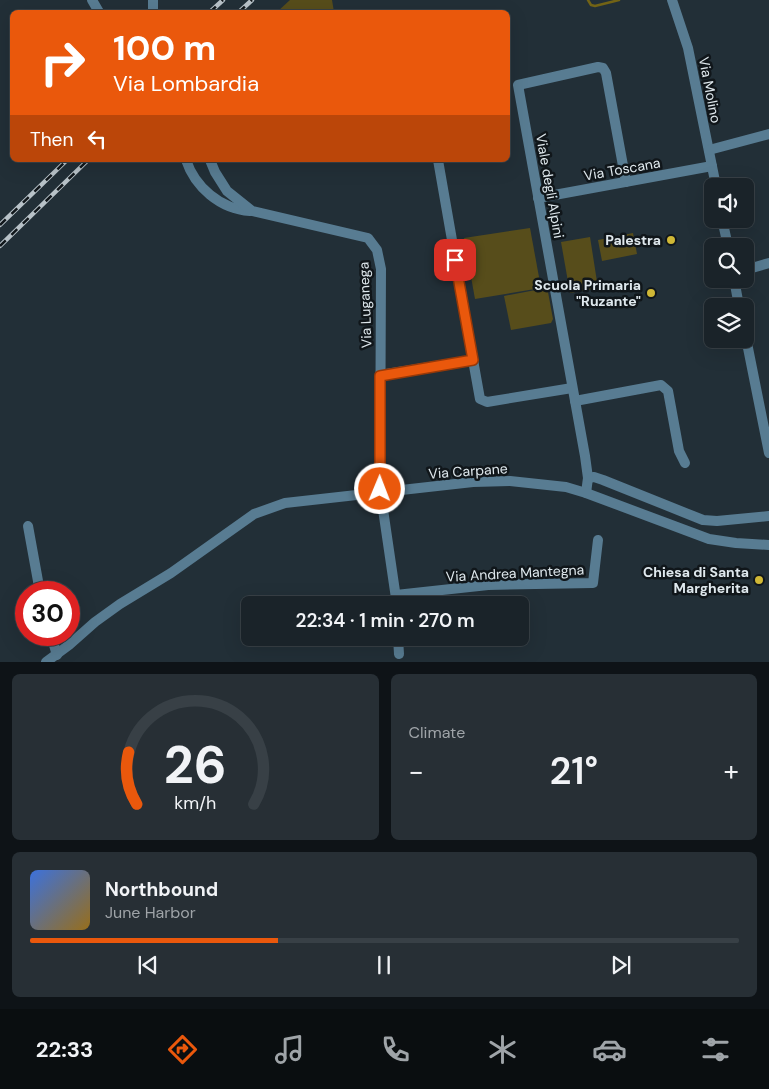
<!DOCTYPE html>
<html lang="en">
<head>
<meta charset="utf-8">
<style>
	:root { --surface:#1a2329; --page:#272f35; --text:#f1f3f6; --muted:#9fa4a8; --line:#384046; --accent:#ea580c }
	body { margin:0; font-family:"DM Sans",sans-serif; background:var(--page); color:var(--text); height:100vh; display:flex; flex-direction:column; font-size:19px; white-space:nowrap }
	* { box-sizing:border-box; margin:0 }
	p { font-size:16px; color:var(--muted) }
	.icon { flex:none; width:28px; height:28px; fill:none; stroke:currentColor; stroke-width:2; stroke-linecap:round; stroke-linejoin:round }
	.map { position:relative; height:662px; overflow:hidden }
	.details { display:flex; flex-direction:column; gap:12px; padding:12px; background:#0e1317; flex:1 }
	.details>* { flex:none }
	.hud { position:absolute; left:10px; top:10px; width:500px; height:152px; border-radius:8px; box-shadow:0 5px 20px #0002,0 0 0 1px var(--line); background:#ea580c; color:#fff; overflow:hidden }
	.fabs { position:absolute; left:704px; top:178px; display:grid; gap:10px }
	.fabs a { display:grid; place-items:center; width:50px; height:50px; border-radius:8px; background:var(--surface); box-shadow:0 5px 20px #0002,0 0 0 1px var(--line); font-size:25px }
	.speed { position:absolute; left:15px; top:581px; display:flex; gap:10px; font-size:25px; font-weight:700; text-align:center }
	.speed>* { display:grid; place-content:center; width:65px; height:65px; border-radius:50%; background:var(--surface); box-shadow:0 5px 20px #0002,0 0 0 1px var(--line); line-height:1 }
	.speed .limit { border:8px solid #d22; background:#fff; color:#111 }
	.pin { position:absolute; display:grid; place-items:center; width:42px; height:42px; color:#fff; margin:-21px; border-radius:10px; box-shadow:0 2px 8px #0006 }
	.me { position:absolute; width:55px; margin:-28px; rotate:1deg; stroke-linejoin:round; filter:drop-shadow(0 0 4px #0008) }
	.turn { display:flex; align-items:center; gap:18px; height:105px; padding:0 20px; font-size:22px }
	.turn .icon { width:65px; height:65px; stroke-width:2.5 }
	.turn b { display:block; font-size:35px; line-height:42px }
	.then { display:flex; align-items:center; height:48px; padding:0 20px; background:#0003; gap:10px; font-size:19px }
	.big { font-size:38px; font-weight:600; line-height:1.1 }
	.details .card { flex:1; display:flex; flex-direction:column; justify-content:center; gap:8px; min-width:0; padding:0 18px; border-radius:8px; background:var(--page) }
	.details .dial { align-items:center; gap:0 }
	.dial svg { height:130px; overflow:visible; fill:none; stroke:var(--line); stroke-width:7; stroke-linecap:round; text-anchor:middle }
	.dial text { fill:var(--text); stroke:none }
	.song { display:flex; align-items:center; gap:15px }
	.cover { width:60px; height:60px; border-radius:8px; background:linear-gradient(135deg,hsl(220 70% 55%),hsl(40 70% 35%)) }
	.played { height:5px; border-radius:2px; background:linear-gradient(90deg,var(--accent) 35%,var(--line) 35%) }
	.keys { display:flex; justify-content:space-around; direction:ltr }
	.heat { display:flex; justify-content:space-between; align-items:center; font-size:28px; direction:ltr }
	.details .tiles { flex:1; display:grid; gap:12px; grid-template-columns:1fr 1fr }
	.card:last-child { grid-column:span 2 }
	.trip { position:absolute; left:241px; top:596px; width:288px; height:50px; border-radius:8px; background:var(--surface); box-shadow:0 5px 20px #0002,0 0 0 1px var(--line); font-weight:600; line-height:50px; text-align:center }
	.dock { display:flex; height:80px; justify-content:space-around; align-items:center; background:#0a0e10; color:var(--muted) }
	.dock .icon { width:35px; height:35px }
	.dock .active { color:var(--accent) }
	.dock b { font-size:22px; color:var(--text) }
	.map>svg:first-child { display:block }
	.green { fill:#574d1b }
	.lines { fill:none; stroke-linecap:round; stroke-linejoin:round }
	.stream { stroke:#726315; stroke-width:2.5 }
	.minor { stroke:#587c92; stroke-width:10 }
	.rail-casing { stroke:#b8c2c8; stroke-width:4.5 }
	.rail { stroke:#10161a; stroke-width:2.5; stroke-dasharray:8; stroke-linecap:butt }
	.route-casing { stroke:#983908; stroke-width:12 }
	.route { stroke:#ea580c; stroke-width:9 }
	.poi-dot { fill:#d0b836; stroke:#10161a; stroke-width:2 }
	.labels { text-anchor:middle; dominant-baseline:central; stroke-width:5; stroke-linejoin:round; paint-order:stroke }
	.street-label { font-size:14px; fill:#dfe8ed; stroke:#10161a }
	.poi-label { font-size:14px; font-weight:bold; fill:#dfe8ed; stroke:#10161a; text-anchor:end }
</style>
</head>
<body>
<div class="map">
<svg width="769" height="662" viewBox="0 0 769 662">
	<rect width="100%" height="100%" fill="#222f37"/>
	<g class="green">
		<polygon points="290,0 332,0 334,12 277,12"/>
		<polygon points="530,228 541,288 475,299 464,238"/>
		<polygon points="633,233 637,254 602,261 598,240"/>
		<polygon points="590,237 598,288 570,293 561,242"/>
		<polygon points="541,289 548,292 553,319 551,323 511,330 504,296"/>
	</g>
	<g class="lines">
		<polyline class="stream" points="588,0 591,5 595,6 619,0"/>
		<g class="minor">
			<polyline points="92,0 99,12"/>
			<polyline points="672,0 688,48 716,186"/>
			<polyline points="153,12 153,0"/>
			<polyline points="709,150 769,134"/>
			<path d="M186,160C195,187 220,209 250,211"/>
			<polyline points="210,160 215,172 227,191 252,211 368,238 377,250 381,269 380,489 397,605"/>
			<polyline points="438,160 473,360"/>
			<polyline points="538,198 712,166"/>
			<polyline points="722,219 728,246"/>
			<polyline points="745,270 769,263"/>
			<polyline points="734,279 739,306"/>
			<polyline points="745,333 769,453"/>
			<polyline points="380,375 473,360 480,399 487,402 572,388"/>
			<polyline points="575,401 661,385 668,391 679,451 685,463"/>
			<polyline points="588,478 594,477 603,480 703,520 717,521 769,516"/>
			<polyline points="586,493 588,478 585,456 518,85 598,67 603,68 606,73 626,182"/>
			<polyline points="28,526 40,592"/>
			<polyline points="396,595 488,585 593,583 598,540"/>
			<polyline points="51,635 57,655"/>
			<polyline points="398,638 399,654"/>
			<polyline points="46,662 69,645 95,622 120,604 171,573 254,514 285,503 473,482 510,481 566,487 586,493 709,539 736,543 769,545"/>
		</g>
		<defs>
			<g id="rail">
				<polyline points="210,12 223,0"/>
				<polyline points="239,12 252,0"/>
				<polyline points="0,225 67,160"/>
				<polyline points="0,246 88,160"/>
			</g>
		</defs>
		<use href="#rail" class="rail-casing"/>
		<use href="#rail" class="rail"/>
	</g>
	<g class="lines">
		<defs>
			<polyline id="route" points="380,489 380,376 473,360 455,260"/>
		</defs>
		<use href="#route" class="route-casing"/>
		<use href="#route" class="route"/>
	</g>
	<g class="poi-dot">
		<circle cx="671" cy="240" r="5"/>
		<circle cx="651" cy="293" r="5"/>
		<circle cx="759" cy="580" r="5"/>
	</g>
	<g class="labels">
		<g class="street-label">
			<text transform="translate(710 90) rotate(79)">Via Molino</text>
			<text transform="translate(622 169) rotate(-10)">Via Toscana</text>
			<text transform="translate(550 186) rotate(80)">Viale degli Alpini</text>
			<text transform="translate(365 305) rotate(-92)">Via Luganega</text>
			<text transform="translate(468 471) rotate(-4)">Via Carpane</text>
			<text transform="translate(515 573) rotate(-3)">Via Andrea Mantegna</text>
		</g>
		<g class="poi-label">
			<text x="661" y="240">Palestra</text>
			<text x="641" y="285">Scuola Primaria<tspan x="641" dy="16">"Ruzante"</tspan></text>
			<text x="749" y="572">Chiesa di Santa<tspan x="749" dy="16">Margherita</tspan></text>
		</g>
	</g>
</svg>
<div class="fabs">
<a><svg class="icon" aria-label="sound" viewBox="0 0 24 24"><path d="M4 9h4l5-4v14l-5-4H4zM17 9q2 3 0 6"/></svg></a>
<a><svg class="icon" aria-label="search" viewBox="0 0 24 24"><circle cx="10" cy="10" r="6"/><path d="M15 15l6 6"/></svg></a>
<a><svg class="icon" aria-label="layers" viewBox="0 0 24 24"><path d="M12 4l9 5-9 5-9-5zM3 14l9 5 9-5"/></svg></a>
</div>
<div class="speed"><div class="limit">30</div></div>
<div class="pin" style="left:455px;top:260px;background:#d93025"><svg class="icon" aria-label="arrive" viewBox="0 0 24 24"><path d="M6 21V4h12l-3 4 3 4H6"/></svg></div>
<svg class="me" style="left:380px;top:489px" viewBox="-20 -20 40 40"><circle r="17" fill="#ea580c" stroke="#fff" stroke-width="3"/><path d="M0-11L8 9 0 5-8 9z" fill="#fff"/></svg>
<div class="trip">22:34 · 1 min · 270 m</div>
<div class="hud">
<div class="turn"><svg class="icon" aria-label="right" viewBox="0 0 24 24"><path d="M7 20v-9h11M14 6l5 5-5 5"/></svg><div><b>100 m</b>Via Lombardia</div></div>
<div class="then">Then<svg class="icon" aria-label="left" viewBox="0 0 24 24"><path d="M17 20v-9H6M10 6l-5 5 5 5"/></svg></div>
</div>
</div>
<section class="details">
<div class="tiles">
<div class="card dial"><svg viewBox="0 0 100 80">
<path d="M14 69A42 42 0 1 1 86 69"/>
<path d="M14 69A42 42 0 0 1 9 37" stroke="#ea580c"/>
<text x="50" y="56" font-size="32" font-weight="700">26</text>
<text x="50" y="72" font-size="11">km/h</text>
</svg></div>
<div class="card"><p>Climate</p>
<div class="heat"><a>−</a><b class="big">21°</b><a>+</a></div>
</div>
<div class="card">
<div class="song"><i class="cover"></i><div><b>Northbound</b><p>June Harbor</p></div></div>
<div class="played"></div>
<div class="keys"><svg class="icon" aria-label="previous" viewBox="0 0 24 24"><path d="M18 5L8 12l10 7zM5 5v14"/></svg><svg class="icon" aria-label="pause" viewBox="0 0 24 24"><path d="M8 5v14M16 5v14"/></svg><svg class="icon" aria-label="next" viewBox="0 0 24 24"><path d="M6 5l10 7-10 7zM19 5v14"/></svg></div>
</div>
</div>
</section>
<nav class="dock">
<b>22:33</b>
<svg class="icon active" aria-label="directions" viewBox="0 0 24 24"><path d="M12 3l9 9-9 9-9-9zM9 14v-3h6M13 9l2 2-2 2"/></svg>
<svg class="icon" aria-label="music" viewBox="0 0 24 24"><path d="M9 18V5l10-2v13"/><circle cx="6" cy="18" r="3"/><circle cx="16" cy="16" r="3"/></svg>
<svg class="icon" aria-label="phone" viewBox="0 0 24 24"><path d="M5 4h4l2 5-3 2q2 4 5 5l2-3 5 2v4C11 20 4 13 5 4z"/></svg>
<svg class="icon" aria-label="climate" viewBox="0 0 24 24"><path d="M12 3v18M4 7l16 10M4 17L20 7"/></svg>
<svg class="icon" aria-label="car" viewBox="0 0 24 24"><path d="M5 17H2v-5l4-1 3-4h7l3 4 3 1v5h-3M9 17h6M6 11h13"/><circle cx="7" cy="17" r="2"/><circle cx="17" cy="17" r="2"/></svg>
<svg class="icon" aria-label="filters" viewBox="0 0 24 24"><path d="M4 7h16M4 17h16"/><circle cx="9" cy="7" r="2"/><circle cx="15" cy="17" r="2"/></svg>
</nav>
</body>
</html>
